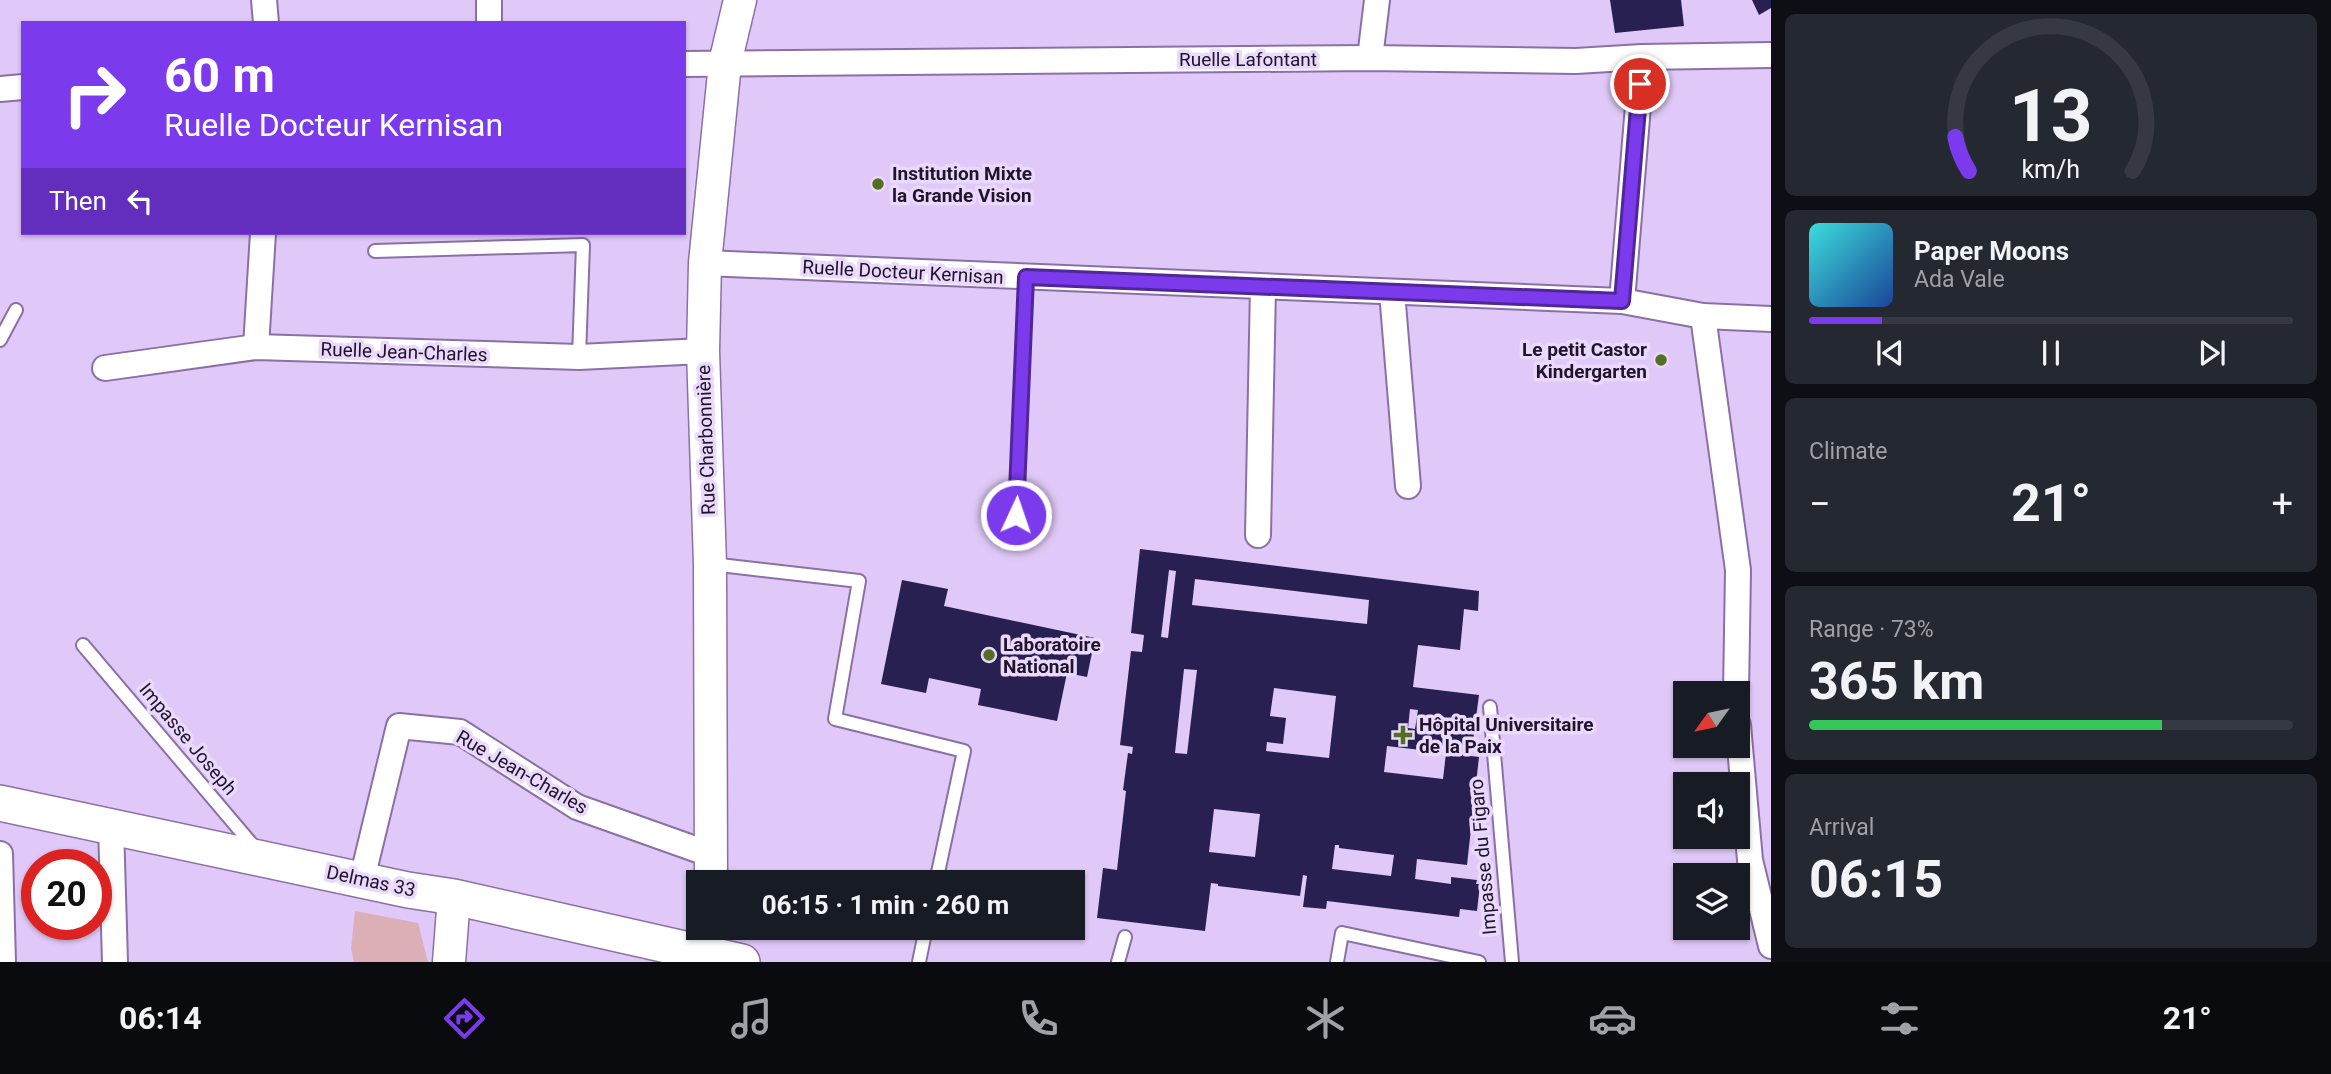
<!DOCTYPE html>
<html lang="en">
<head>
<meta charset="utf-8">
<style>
	:root { --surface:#171b24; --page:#242831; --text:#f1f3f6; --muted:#9ea1a6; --line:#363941; --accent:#7c3aed }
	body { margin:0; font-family:Roboto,sans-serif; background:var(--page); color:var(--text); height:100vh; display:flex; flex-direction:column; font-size:26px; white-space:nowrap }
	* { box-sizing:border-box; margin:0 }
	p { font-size:23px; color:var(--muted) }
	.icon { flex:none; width:38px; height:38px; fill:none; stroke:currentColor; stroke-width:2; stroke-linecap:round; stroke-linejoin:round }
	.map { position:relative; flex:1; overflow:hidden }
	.sheet { display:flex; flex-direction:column; gap:14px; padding:14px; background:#0d0f14; width:560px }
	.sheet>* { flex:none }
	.hud { position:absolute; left:21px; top:21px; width:665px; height:214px; border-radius:0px; box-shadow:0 2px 5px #0004; background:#7c3aed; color:#fff; overflow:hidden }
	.needle { width:46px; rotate:237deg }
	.buttons { position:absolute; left:1673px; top:681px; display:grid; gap:14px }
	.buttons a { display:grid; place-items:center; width:77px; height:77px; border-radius:0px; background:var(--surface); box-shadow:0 2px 5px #0004; font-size:35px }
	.speed { position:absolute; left:21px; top:849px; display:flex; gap:14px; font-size:35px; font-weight:700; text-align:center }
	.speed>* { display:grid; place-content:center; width:91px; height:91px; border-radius:50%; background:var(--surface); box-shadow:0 2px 5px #0004; line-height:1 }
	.speed .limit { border:10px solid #d22; background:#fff; color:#111 }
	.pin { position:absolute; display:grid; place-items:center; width:60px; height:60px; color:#fff; margin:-30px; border:4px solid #fff; border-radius:50%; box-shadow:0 2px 7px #0007 }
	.me { position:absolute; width:77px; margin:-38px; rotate:3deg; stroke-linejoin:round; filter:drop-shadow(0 0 5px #0008) }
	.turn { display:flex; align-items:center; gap:24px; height:147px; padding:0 28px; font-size:32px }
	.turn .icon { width:91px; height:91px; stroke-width:2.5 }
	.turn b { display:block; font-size:49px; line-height:60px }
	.then { display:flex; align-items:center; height:66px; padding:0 28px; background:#0003; gap:14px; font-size:26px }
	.big { font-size:52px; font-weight:700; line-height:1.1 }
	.sheet .widget { flex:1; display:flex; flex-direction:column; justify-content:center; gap:10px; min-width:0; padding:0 24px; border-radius:10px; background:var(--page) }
	.sheet .dial { align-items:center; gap:0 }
	.dial svg { height:182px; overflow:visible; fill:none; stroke:var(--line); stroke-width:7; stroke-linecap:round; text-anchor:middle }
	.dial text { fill:var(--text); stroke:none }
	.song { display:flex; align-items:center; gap:21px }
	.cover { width:84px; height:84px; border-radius:10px; background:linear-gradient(135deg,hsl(180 70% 55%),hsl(220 70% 35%)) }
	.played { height:7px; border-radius:4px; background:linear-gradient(90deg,var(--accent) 15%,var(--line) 15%) }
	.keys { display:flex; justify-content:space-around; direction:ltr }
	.heat { display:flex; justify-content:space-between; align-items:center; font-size:38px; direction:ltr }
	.charge { height:10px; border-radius:5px; background:linear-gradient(90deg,#34c759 73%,var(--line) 0) }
	.trip { position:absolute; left:686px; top:870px; width:399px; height:70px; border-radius:0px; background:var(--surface); box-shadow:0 2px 5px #0004; font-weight:700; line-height:70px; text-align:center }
	.tab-bar { display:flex; height:112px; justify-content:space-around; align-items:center; background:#090b0e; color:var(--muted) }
	.tab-bar .icon { width:49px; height:49px }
	.tab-bar .active { color:var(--accent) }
	.tab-bar b { font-size:32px; color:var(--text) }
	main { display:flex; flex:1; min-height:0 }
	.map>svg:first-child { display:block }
	.green { fill:#dcaeb6 }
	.building { fill:#282050; fill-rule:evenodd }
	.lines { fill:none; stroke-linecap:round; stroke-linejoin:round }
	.service-casing { stroke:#8b70a5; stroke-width:16 }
	.minor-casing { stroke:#8b70a5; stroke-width:28 }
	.tertiary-casing { stroke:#8b70a5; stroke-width:35 }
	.secondary-casing { stroke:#8b70a5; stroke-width:38 }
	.service { stroke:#fff; stroke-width:12 }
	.minor { stroke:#fff; stroke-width:24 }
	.tertiary { stroke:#fff; stroke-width:32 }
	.secondary { stroke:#fff; stroke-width:35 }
	.route-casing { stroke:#51269a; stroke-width:18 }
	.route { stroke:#7c3aed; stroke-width:12 }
	.poi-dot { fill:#536f22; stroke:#ead9fd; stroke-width:2.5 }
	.labels { text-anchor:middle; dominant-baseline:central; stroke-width:7; stroke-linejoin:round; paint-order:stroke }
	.street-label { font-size:19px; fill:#1f1429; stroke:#ead9fd }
	.poi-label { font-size:19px; font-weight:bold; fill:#1f1429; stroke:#ead9fd; text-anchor:start }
</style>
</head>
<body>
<main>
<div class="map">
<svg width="1771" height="962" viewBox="0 0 1771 962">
	<rect width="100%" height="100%" fill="#e0c9f8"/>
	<polygon class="green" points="355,911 418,923 428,962 354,962 351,949"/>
	<g class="building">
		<polygon points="1610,0 1681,0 1684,26 1615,33"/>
		<polygon points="1752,0 1771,0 1771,8 1759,15"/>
		<path d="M1140,549L1479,591L1478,611L1464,609L1460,650L1418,645L1413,687L1479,695L1471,756L1479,757L1467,865L1417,859L1415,879L1451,884V877L1477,880L1476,884H1480L1477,911L1460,909L1459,917L1327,901L1326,909L1303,907L1307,876L1303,875L1300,896L1218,886V884L1211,883L1205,931L1097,918L1103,868L1117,870L1126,791L1123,790L1128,753L1132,754L1133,747L1120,745L1131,651L1142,652L1144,635L1131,633ZM1169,570L1176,571L1168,638L1161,637ZM1195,579L1369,600L1367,624L1192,605ZM1184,669L1197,670L1187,754L1175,753ZM1274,688L1336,696L1329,758L1266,751L1267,742L1283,744L1286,718L1270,716ZM1410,709L1418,710L1415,729L1408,728ZM1387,746L1446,753L1443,779L1384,772ZM1214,809L1260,814L1255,857L1209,852ZM1335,845H1339V848L1394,855L1391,876L1332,869Z"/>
		<polygon points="902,580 948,589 944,606 1095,638 1087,677 1067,673 1057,721 978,705 981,689 929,678 926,693 881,684"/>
	</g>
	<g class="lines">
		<defs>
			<g id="service">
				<polyline points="375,251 583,245 579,357"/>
				<polyline points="0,340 16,310"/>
				<polyline points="1016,515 1026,277"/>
				<polyline points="711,564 859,581 835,719 964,751 936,882"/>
				<polyline points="83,645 255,848"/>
				<polyline points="1490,707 1512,962"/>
				<polyline points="919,962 926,928"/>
				<polyline points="1118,962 1125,937"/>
				<polyline points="1337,962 1342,933 1479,962"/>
			</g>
			<g id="minor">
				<polyline points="264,0 266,23"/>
				<polyline points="489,23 489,0"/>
				<polyline points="1370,58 1377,0"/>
				<polyline points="684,64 1370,58 1576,61 1642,57 1771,55"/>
				<polyline points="0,89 23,87"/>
				<polyline points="705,263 1622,301 1703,316 1771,319"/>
				<polyline points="1392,292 1408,486"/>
				<polyline points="1622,301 1642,57"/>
				<polyline points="1703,316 1738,570 1736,693"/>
				<polyline points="256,347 263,233"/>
				<polyline points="105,368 256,347 579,357 703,351"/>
				<polyline points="1258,535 1263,287"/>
				<polyline points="1738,725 1750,860 1771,946"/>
				<polyline points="111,826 115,962"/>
				<polyline points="0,854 3,962"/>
				<polyline points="362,879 399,726 460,732 577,807 712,855"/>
			</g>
			<g id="tertiary">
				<polyline points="711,882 710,564 703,351 705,263 725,63 740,0"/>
				<polyline points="707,954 708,928"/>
				<polyline points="449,962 454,897"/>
			</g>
			<polyline id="secondary" points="0,803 408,890 454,897 742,962"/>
		</defs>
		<use href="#service" class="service-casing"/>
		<use href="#minor" class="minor-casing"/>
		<use href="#tertiary" class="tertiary-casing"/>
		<use href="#secondary" class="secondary-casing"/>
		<use href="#service" class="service"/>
		<use href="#minor" class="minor"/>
		<use href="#tertiary" class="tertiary"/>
		<use href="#secondary" class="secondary"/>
	</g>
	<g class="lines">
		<defs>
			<polyline id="route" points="1016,515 1026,277 1622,301 1640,84"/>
		</defs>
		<use href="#route" class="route-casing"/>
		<use href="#route" class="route"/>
	</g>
	<g class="poi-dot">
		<circle cx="878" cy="184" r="7"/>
		<circle cx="1661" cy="360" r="7"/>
		<circle cx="989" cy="655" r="7"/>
		<path d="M1399.5 724.5h7v7h7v7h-7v7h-7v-7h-7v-7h7z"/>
	</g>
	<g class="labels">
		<g class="street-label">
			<text x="1248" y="59">Ruelle Lafontant</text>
			<text transform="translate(903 272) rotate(3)">Ruelle Docteur Kernisan</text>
			<text transform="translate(404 352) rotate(2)">Ruelle Jean-Charles</text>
			<text transform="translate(706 440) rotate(-92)">Rue Charbonnière</text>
			<text transform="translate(188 739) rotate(50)">Impasse Joseph</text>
			<text transform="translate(522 772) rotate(30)">Rue Jean-Charles</text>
			<text transform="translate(1483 857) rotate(-95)">Impasse du Figaro</text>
			<text transform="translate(371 881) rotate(12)">Delmas 33</text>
		</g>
		<g class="poi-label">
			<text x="892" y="173">Institution Mixte<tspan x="892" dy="22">la Grande Vision</tspan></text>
			<text x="1647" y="349" text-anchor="end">Le petit Castor<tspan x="1647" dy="22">Kindergarten</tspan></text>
			<text x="1003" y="644">Laboratoire<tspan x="1003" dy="22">National</tspan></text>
			<text x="1419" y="724">Hôpital Universitaire<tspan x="1419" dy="22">de la Paix</tspan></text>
		</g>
	</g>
</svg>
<div class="buttons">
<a><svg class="needle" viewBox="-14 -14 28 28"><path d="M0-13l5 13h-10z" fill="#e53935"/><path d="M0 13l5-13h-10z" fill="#9ea1a6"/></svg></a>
<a><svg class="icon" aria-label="sound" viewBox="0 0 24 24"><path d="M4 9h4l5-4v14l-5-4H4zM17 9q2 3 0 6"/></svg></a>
<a><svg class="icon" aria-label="layers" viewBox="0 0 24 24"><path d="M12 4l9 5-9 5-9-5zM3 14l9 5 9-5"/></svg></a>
</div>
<div class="speed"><div class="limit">20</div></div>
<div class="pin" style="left:1640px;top:84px;background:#d93025"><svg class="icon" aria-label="arrive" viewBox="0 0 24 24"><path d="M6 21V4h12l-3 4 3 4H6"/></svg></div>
<svg class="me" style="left:1016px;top:515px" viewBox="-20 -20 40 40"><circle r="17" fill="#7c3aed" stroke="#fff" stroke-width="3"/><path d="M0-11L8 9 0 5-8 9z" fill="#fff"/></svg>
<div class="trip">06:15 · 1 min · 260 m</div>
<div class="hud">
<div class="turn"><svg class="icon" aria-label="right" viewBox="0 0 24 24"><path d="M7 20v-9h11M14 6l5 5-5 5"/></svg><div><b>60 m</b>Ruelle Docteur Kernisan</div></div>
<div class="then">Then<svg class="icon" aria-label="left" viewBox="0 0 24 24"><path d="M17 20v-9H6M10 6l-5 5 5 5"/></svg></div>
</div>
</div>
<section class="sheet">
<div class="widget dial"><svg viewBox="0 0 100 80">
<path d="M14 69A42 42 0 1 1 86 69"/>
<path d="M14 69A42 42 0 0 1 8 54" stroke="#7c3aed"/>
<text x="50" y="56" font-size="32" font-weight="700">13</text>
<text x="50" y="72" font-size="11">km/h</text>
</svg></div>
<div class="widget">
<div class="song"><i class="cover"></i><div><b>Paper Moons</b><p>Ada Vale</p></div></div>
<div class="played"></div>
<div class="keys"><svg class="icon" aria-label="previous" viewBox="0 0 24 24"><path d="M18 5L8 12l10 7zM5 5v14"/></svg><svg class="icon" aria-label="pause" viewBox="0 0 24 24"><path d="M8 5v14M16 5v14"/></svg><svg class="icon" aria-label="next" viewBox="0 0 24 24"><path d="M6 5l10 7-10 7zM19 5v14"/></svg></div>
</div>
<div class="widget"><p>Climate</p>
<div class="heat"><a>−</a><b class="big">21°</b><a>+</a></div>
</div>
<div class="widget"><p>Range · 73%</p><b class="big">365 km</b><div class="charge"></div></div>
<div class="widget"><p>Arrival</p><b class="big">06:15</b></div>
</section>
</main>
<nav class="tab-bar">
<b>06:14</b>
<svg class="icon active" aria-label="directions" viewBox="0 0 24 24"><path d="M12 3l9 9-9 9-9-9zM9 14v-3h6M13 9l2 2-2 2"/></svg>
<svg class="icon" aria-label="music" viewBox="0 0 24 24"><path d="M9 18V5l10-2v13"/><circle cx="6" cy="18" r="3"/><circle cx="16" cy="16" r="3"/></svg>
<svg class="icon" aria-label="phone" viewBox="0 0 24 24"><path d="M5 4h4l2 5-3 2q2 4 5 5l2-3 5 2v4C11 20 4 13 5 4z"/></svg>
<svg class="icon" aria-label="climate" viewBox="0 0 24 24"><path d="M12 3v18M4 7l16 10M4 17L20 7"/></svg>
<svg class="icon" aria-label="car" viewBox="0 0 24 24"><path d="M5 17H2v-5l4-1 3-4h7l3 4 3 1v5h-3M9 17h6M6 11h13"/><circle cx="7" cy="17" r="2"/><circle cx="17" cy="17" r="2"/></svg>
<svg class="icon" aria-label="filters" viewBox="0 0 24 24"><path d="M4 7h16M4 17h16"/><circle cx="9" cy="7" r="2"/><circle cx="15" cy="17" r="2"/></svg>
<b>21°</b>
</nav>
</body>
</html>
